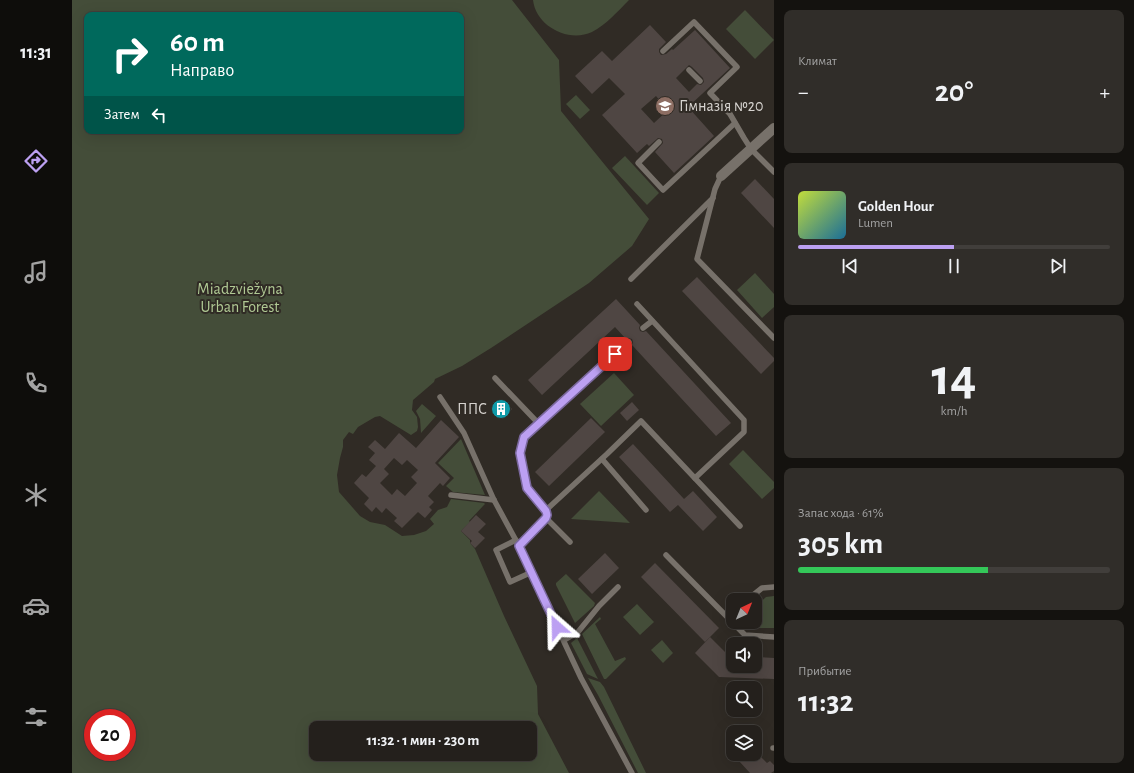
<!DOCTYPE html>
<html lang="ru">
<head>
<meta charset="utf-8">
<style>
	:root { --surface:#24201c; --page:#302d29; --text:#f1f3f6; --muted:#a3a3a3; --line:#413e3b; --accent:#bca0f2 }
	body { margin:0; font-family:"Alegreya Sans",sans-serif; background:var(--page); color:var(--text); height:100vh; display:flex; flex-direction:column; font-size:15px; white-space:nowrap }
	* { box-sizing:border-box; margin:0 }
	p { font-size:13px; color:var(--muted) }
	.icon { flex:none; width:22px; height:22px; fill:none; stroke:currentColor; stroke-width:2; stroke-linecap:round; stroke-linejoin:round }
	.map { position:relative; flex:1; overflow:hidden }
	.side { display:flex; flex-direction:column; gap:10px; padding:10px; background:#14120f; width:360px }
	.side>* { flex:none }
	.guide { position:absolute; left:12px; top:12px; width:380px; height:122px; border-radius:8px; box-shadow:0 4px 16px #0002,0 0 0 1px var(--line); background:#00695c; color:#fff; overflow:hidden }
	.needle { width:26px; rotate:43deg }
	.buttons { position:absolute; left:654px; top:593px; display:grid; gap:8px }
	.buttons a { display:grid; place-items:center; width:36px; height:36px; border-radius:8px; background:var(--surface); box-shadow:0 4px 16px #0002,0 0 0 1px var(--line); font-size:20px }
	.speed { position:absolute; left:12px; top:709px; display:flex; gap:8px; font-size:20px; font-weight:700; text-align:center }
	.speed>* { display:grid; place-content:center; width:52px; height:52px; border-radius:50%; background:var(--surface); box-shadow:0 4px 16px #0002,0 0 0 1px var(--line); line-height:1 }
	.speed .limit { border:6px solid #d22; background:#fff; color:#111 }
	.pin { position:absolute; display:grid; place-items:center; width:34px; height:34px; color:#fff; margin:-17px; border-radius:8px; box-shadow:0 2px 6px #0006 }
	.me { position:absolute; width:44px; margin:-22px; rotate:335deg; stroke-linejoin:round; filter:drop-shadow(0 0 3px #0008) }
	.turn { display:flex; align-items:center; gap:14px; height:84px; padding:0 20px; font-size:18px }
	.turn .icon { width:52px; height:52px; stroke-width:2.5 }
	.turn b { display:block; font-size:28px; line-height:34px }
	.then { display:flex; align-items:center; height:38px; padding:0 20px; background:#0003; gap:8px; font-size:15px }
	.big { font-size:30px; font-weight:600; line-height:1.1 }
	.side .tile { flex:1; display:flex; flex-direction:column; justify-content:center; gap:6px; min-width:0; padding:0 14px; border-radius:8px; background:var(--page) }
	.side .dial { align-items:center; gap:0 }
	.dial b { font-size:52px; line-height:1 }
	.song { display:flex; align-items:center; gap:12px }
	.cover { width:48px; height:48px; border-radius:6px; background:linear-gradient(135deg,hsl(70 70% 55%),hsl(200 70% 35%)) }
	.played { height:4px; border-radius:2px; background:linear-gradient(90deg,var(--accent) 50%,var(--line) 50%) }
	.keys { display:flex; justify-content:space-around; direction:ltr }
	.heat { display:flex; justify-content:space-between; align-items:center; font-size:22px; direction:ltr }
	.charge { height:6px; border-radius:3px; background:linear-gradient(90deg,#34c759 61%,var(--line) 0) }
	.trip { position:absolute; left:237px; top:721px; width:228px; height:40px; border-radius:8px; background:var(--surface); box-shadow:0 4px 16px #0002,0 0 0 1px var(--line); font-weight:600; line-height:40px; text-align:center }
	main { display:flex; flex:1; min-height:0 }
	.tab-bar { display:flex; flex-direction:column; width:72px; justify-content:space-around; align-items:center; background:#0e0d0b; color:var(--muted) }
	.tab-bar .icon { width:28px; height:28px }
	.tab-bar .active { color:var(--accent) }
	.tab-bar b { font-size:18px; color:var(--text) }
	.map>svg:first-child { display:block }
	.green { fill:#444d39; fill-rule:evenodd }
	.building { fill:#4f4643; fill-rule:evenodd }
	.lines { fill:none; stroke-linecap:round; stroke-linejoin:round }
	.lane { stroke:#77716a; stroke-width:5.5 }
	.street { stroke:#77716a; stroke-width:10 }
	.route-casing { stroke:#7a689d; stroke-width:10 }
	.route { stroke:#bca0f2; stroke-width:7 }
	.labels { text-anchor:middle; dominant-baseline:central; stroke-width:4; stroke-linejoin:round; paint-order:stroke }
	.poi-label { font-size:16px; fill:#d7d4d0; stroke:#302b25; text-anchor:start }
	.park-label { font-size:16px; fill:#b0c994; stroke:#302b25 }
</style>
</head>
<body>
<main>
<nav class="tab-bar">
<b>11:31</b>
<svg class="icon active" aria-label="directions" viewBox="0 0 24 24"><path d="M12 3l9 9-9 9-9-9zM9 14v-3h6M13 9l2 2-2 2"/></svg>
<svg class="icon" aria-label="music" viewBox="0 0 24 24"><path d="M9 18V5l10-2v13"/><circle cx="6" cy="18" r="3"/><circle cx="16" cy="16" r="3"/></svg>
<svg class="icon" aria-label="phone" viewBox="0 0 24 24"><path d="M5 4h4l2 5-3 2q2 4 5 5l2-3 5 2v4C11 20 4 13 5 4z"/></svg>
<svg class="icon" aria-label="climate" viewBox="0 0 24 24"><path d="M12 3v18M4 7l16 10M4 17L20 7"/></svg>
<svg class="icon" aria-label="car" viewBox="0 0 24 24"><path d="M5 17H2v-5l4-1 3-4h7l3 4 3 1v5h-3M9 17h6M6 11h13"/><circle cx="7" cy="17" r="2"/><circle cx="17" cy="17" r="2"/></svg>
<svg class="icon" aria-label="filters" viewBox="0 0 24 24"><path d="M4 7h16M4 17h16"/><circle cx="9" cy="7" r="2"/><circle cx="15" cy="17" r="2"/></svg>
</nav>
<div class="map">
<svg width="702" height="773" viewBox="0 0 702 773">
	<rect width="100%" height="100%" fill="#302b25"/>
	<g class="green">
		<path d="M0,0H440L487,60L489,111L577,219L560,246L517,283L419,348L390,366L363,379L362,382L341,400L340,410L345,417L346,427L345,431L339,435L308,416L303,417L286,427L281,434L277,432L271,440V447L268,458L265,475L267,492L288,516L298,522L313,525L330,536L342,535L354,531L362,524L358,519L366,510L375,507L379,499L412,503L413,504L411,506L397,521L398,522L389,531L398,540V543L403,549L432,616L465,686L466,714L497,773H0ZM15,15H389V131H15ZM21,718H55V752H21ZM244,728H458V754H244Z"/>
		<path d="M461,0H557C546,11 534,25 520,32C496,43 464,26 461,0Z"/>
		<polygon points="673,10 702,40 683,59 654,29"/>
		<polygon points="504,95 518,110 508,119 494,104"/>
		<polygon points="553,156 587,193 575,205 540,168"/>
		<polygon points="683,273 702,294 702,307 690,318 665,290"/>
		<polygon points="542,373 562,395 529,426 508,404"/>
		<polygon points="350,404 364,416 349,433 348,419 344,411"/>
		<polygon points="389,439 413,495 381,492 374,486 382,478 366,463"/>
		<polygon points="671,450 702,482 702,488 690,499 657,464"/>
		<polygon points="527,491 558,523 499,519"/>
		<polygon points="494,574 523,603 522,606 503,623 484,585 484,583"/>
		<polygon points="702,596 702,628 680,628 674,622 683,622 683,607 694,597"/>
		<polygon points="565,604 582,622 568,635 551,617"/>
		<polygon points="528,617 529,619 523,624 543,661 553,657 554,659 534,679 532,679 510,634"/>
		<polygon points="505,638 526,679 515,674 499,643"/>
		<polygon points="590,640 601,653 591,663 579,650"/>
		<polygon points="516,678 528,682 532,687 574,773 566,773 526,695"/>
	</g>
	<g class="building">
		<path d="M578,25L594,42L587,49V52L589,55L594,54L600,49L601,50L623,30L658,68L616,107L642,136L602,173L583,152L591,143L590,139L586,138L577,146L575,144L565,153L530,115L553,94L537,78L520,94L503,76L530,51L540,61ZM617,65L620,67L631,78L632,82L629,85L625,84L617,92L604,78ZM584,96L596,110L582,123L569,109Z"/>
		<polygon points="683,179 702,199 702,228 669,193"/>
		<polygon points="625,277 702,358 702,361 689,374 610,291"/>
		<polygon points="544,299 568,325 567,328 568,331 571,332 574,331 659,423 644,436 560,345 561,342 560,339 556,338 554,339 543,327 470,395 456,380"/>
		<polygon points="429,399 440,409 430,419 419,408"/>
		<polygon points="560,402 567,410 555,421 548,413"/>
		<polygon points="519,418 533,432 477,486 463,472"/>
		<path d="M369,420L387,437L363,463L378,478L371,486L368,483L356,496L362,502L357,507L360,510L353,518L346,512L330,528L322,521L325,518L314,508L310,513L304,507L300,512L292,504L297,498L282,483L290,474L294,477L304,466L297,460L303,453L296,447L303,440L313,449L327,433L344,448ZM322,458L330,465L335,460L346,470L339,477L345,483L333,496L325,489L320,495L308,483L317,474L312,469Z"/>
		<polygon points="561,444 612,499 621,491 645,517 631,531 606,505 598,512 547,457"/>
		<polygon points="404,515 414,524 406,532 413,538 403,548 398,543 400,541 389,531"/>
		<polygon points="533,553 547,568 520,594 506,579"/>
		<polygon points="583,563 647,628 633,642 569,577"/>
		<polygon points="638,637 656,655 661,656 661,666 683,666 683,657 702,658 702,679 647,677 623,653"/>
		<polygon points="674,754 686,754 695,763 698,761 702,765 702,771 699,773 678,773 667,761"/>
	</g>
	<g class="lines">
		<g class="lane">
			<polyline points="591,51 622,22 665,67 638,93 658,114 672,138 679,149 702,172"/>
			<polyline points="617,70 628,81"/>
			<polyline points="587,142 566,163 591,190 663,123"/>
			<polyline points="649,176 643,189 625,259 702,338"/>
			<polyline points="559,279 641,198"/>
			<polyline points="565,304 672,420 672,432 623,478"/>
			<polyline points="571,328 580,321"/>
			<polyline points="423,378 467,424"/>
			<polyline points="368,397 392,433 422,500 447,546 509,678 560,773"/>
			<polyline points="530,459 574,510"/>
			<polyline points="379,495 422,500"/>
			<polyline points="473,511 455,488 448,453 452,437 557,342"/>
			<polyline points="474,518 498,542"/>
			<polyline points="444,540 424,550 438,582 460,572"/>
			<polyline points="447,546 474,518 475,515 473,511 535,454 569,421 668,526"/>
			<polyline points="594,555 673,635 702,637"/>
			<polyline points="675,600 690,588 702,587"/>
			<polyline points="492,640 506,632 527,606 546,587"/>
			<polyline points="701,748 702,748"/>
		</g>
		<polyline class="street" points="649,176 702,128"/>
	</g>
	<g class="lines">
		<defs>
			<polyline id="route" points="485,627 447,546 474,518 475,515 474,511 455,488 448,453 452,437 543,354"/>
		</defs>
		<use href="#route" class="route-casing"/>
		<use href="#route" class="route"/>
	</g>
	<defs>
		<symbol id="school-disc" viewBox="-11 -11 22 22"><circle r="9.5" fill="#8d6e63" stroke="#302b25"/><path d="M0-5L7-2L0 1L-7-2ZM-4 1L0 2.5L4 1V4Q0 6-4 4Z" fill="#fff"/></symbol>
		<symbol id="building-disc" viewBox="-11 -11 22 22"><circle r="9.5" fill="#0f9aa8" stroke="#302b25"/><path d="M-4-6H4V6H1V3H-1V6H-4ZM-2.5-4.3h1.7v1.8h-1.7ZM.8-4.3h1.7v1.8H.8ZM-2.5-1h1.7V.8h-1.7ZM.8-1h1.7V.8H.8Z" fill="#fff"/></symbol>
	</defs>
	<g fill-rule="evenodd">
		<use href="#school-disc" x="582" y="95" width="22" height="22"/>
		<use href="#building-disc" x="418" y="398" width="22" height="22"/>
	</g>
	<g class="labels">
		<g class="poi-label">
			<text x="607" y="106">Гімназія №20</text>
			<text x="415" y="409" text-anchor="end">ППС</text>
		</g>
		<g class="park-label">
			<text x="168" y="289">Miadzviežyna<tspan x="168" dy="18">Urban Forest</tspan></text>
		</g>
	</g>
</svg>
<div class="buttons">
<a><svg class="needle" viewBox="-14 -14 28 28"><path d="M0-13l5 13h-10z" fill="#e53935"/><path d="M0 13l5-13h-10z" fill="#a3a3a3"/></svg></a>
<a><svg class="icon" aria-label="sound" viewBox="0 0 24 24"><path d="M4 9h4l5-4v14l-5-4H4zM17 9q2 3 0 6"/></svg></a>
<a><svg class="icon" aria-label="search" viewBox="0 0 24 24"><circle cx="10" cy="10" r="6"/><path d="M15 15l6 6"/></svg></a>
<a><svg class="icon" aria-label="layers" viewBox="0 0 24 24"><path d="M12 4l9 5-9 5-9-5zM3 14l9 5 9-5"/></svg></a>
</div>
<div class="speed"><div class="limit">20</div></div>
<div class="pin" style="left:543px;top:354px;background:#d93025"><svg class="icon" aria-label="arrive" viewBox="0 0 24 24"><path d="M6 21V4h12l-3 4 3 4H6"/></svg></div>
<svg class="me" style="left:485px;top:627px" viewBox="-20 -20 40 40"><path d="M0-17L14 15 0 8-14 15z" fill="#bca0f2" stroke="#fff" stroke-width="4"/></svg>
<div class="trip">11:32 · 1 мин · 230 m</div>
<div class="guide">
<div class="turn"><svg class="icon" aria-label="right" viewBox="0 0 24 24"><path d="M7 20v-9h11M14 6l5 5-5 5"/></svg><div><b>60 m</b>Направо</div></div>
<div class="then">Затем<svg class="icon" aria-label="left" viewBox="0 0 24 24"><path d="M17 20v-9H6M10 6l-5 5 5 5"/></svg></div>
</div>
</div>
<section class="side">
<div class="tile"><p>Климат</p>
<div class="heat"><a>−</a><b class="big">20°</b><a>+</a></div>
</div>
<div class="tile">
<div class="song"><i class="cover"></i><div><b>Golden Hour</b><p>Lumen</p></div></div>
<div class="played"></div>
<div class="keys"><svg class="icon" aria-label="previous" viewBox="0 0 24 24"><path d="M18 5L8 12l10 7zM5 5v14"/></svg><svg class="icon" aria-label="pause" viewBox="0 0 24 24"><path d="M8 5v14M16 5v14"/></svg><svg class="icon" aria-label="next" viewBox="0 0 24 24"><path d="M6 5l10 7-10 7zM19 5v14"/></svg></div>
</div>
<div class="tile dial"><b>14</b><p>km/h</p></div>
<div class="tile"><p>Запас хода · 61%</p><b class="big">305 km</b><div class="charge"></div></div>
<div class="tile"><p>Прибытие</p><b class="big">11:32</b></div>
</section>
</main>
</body>
</html>
